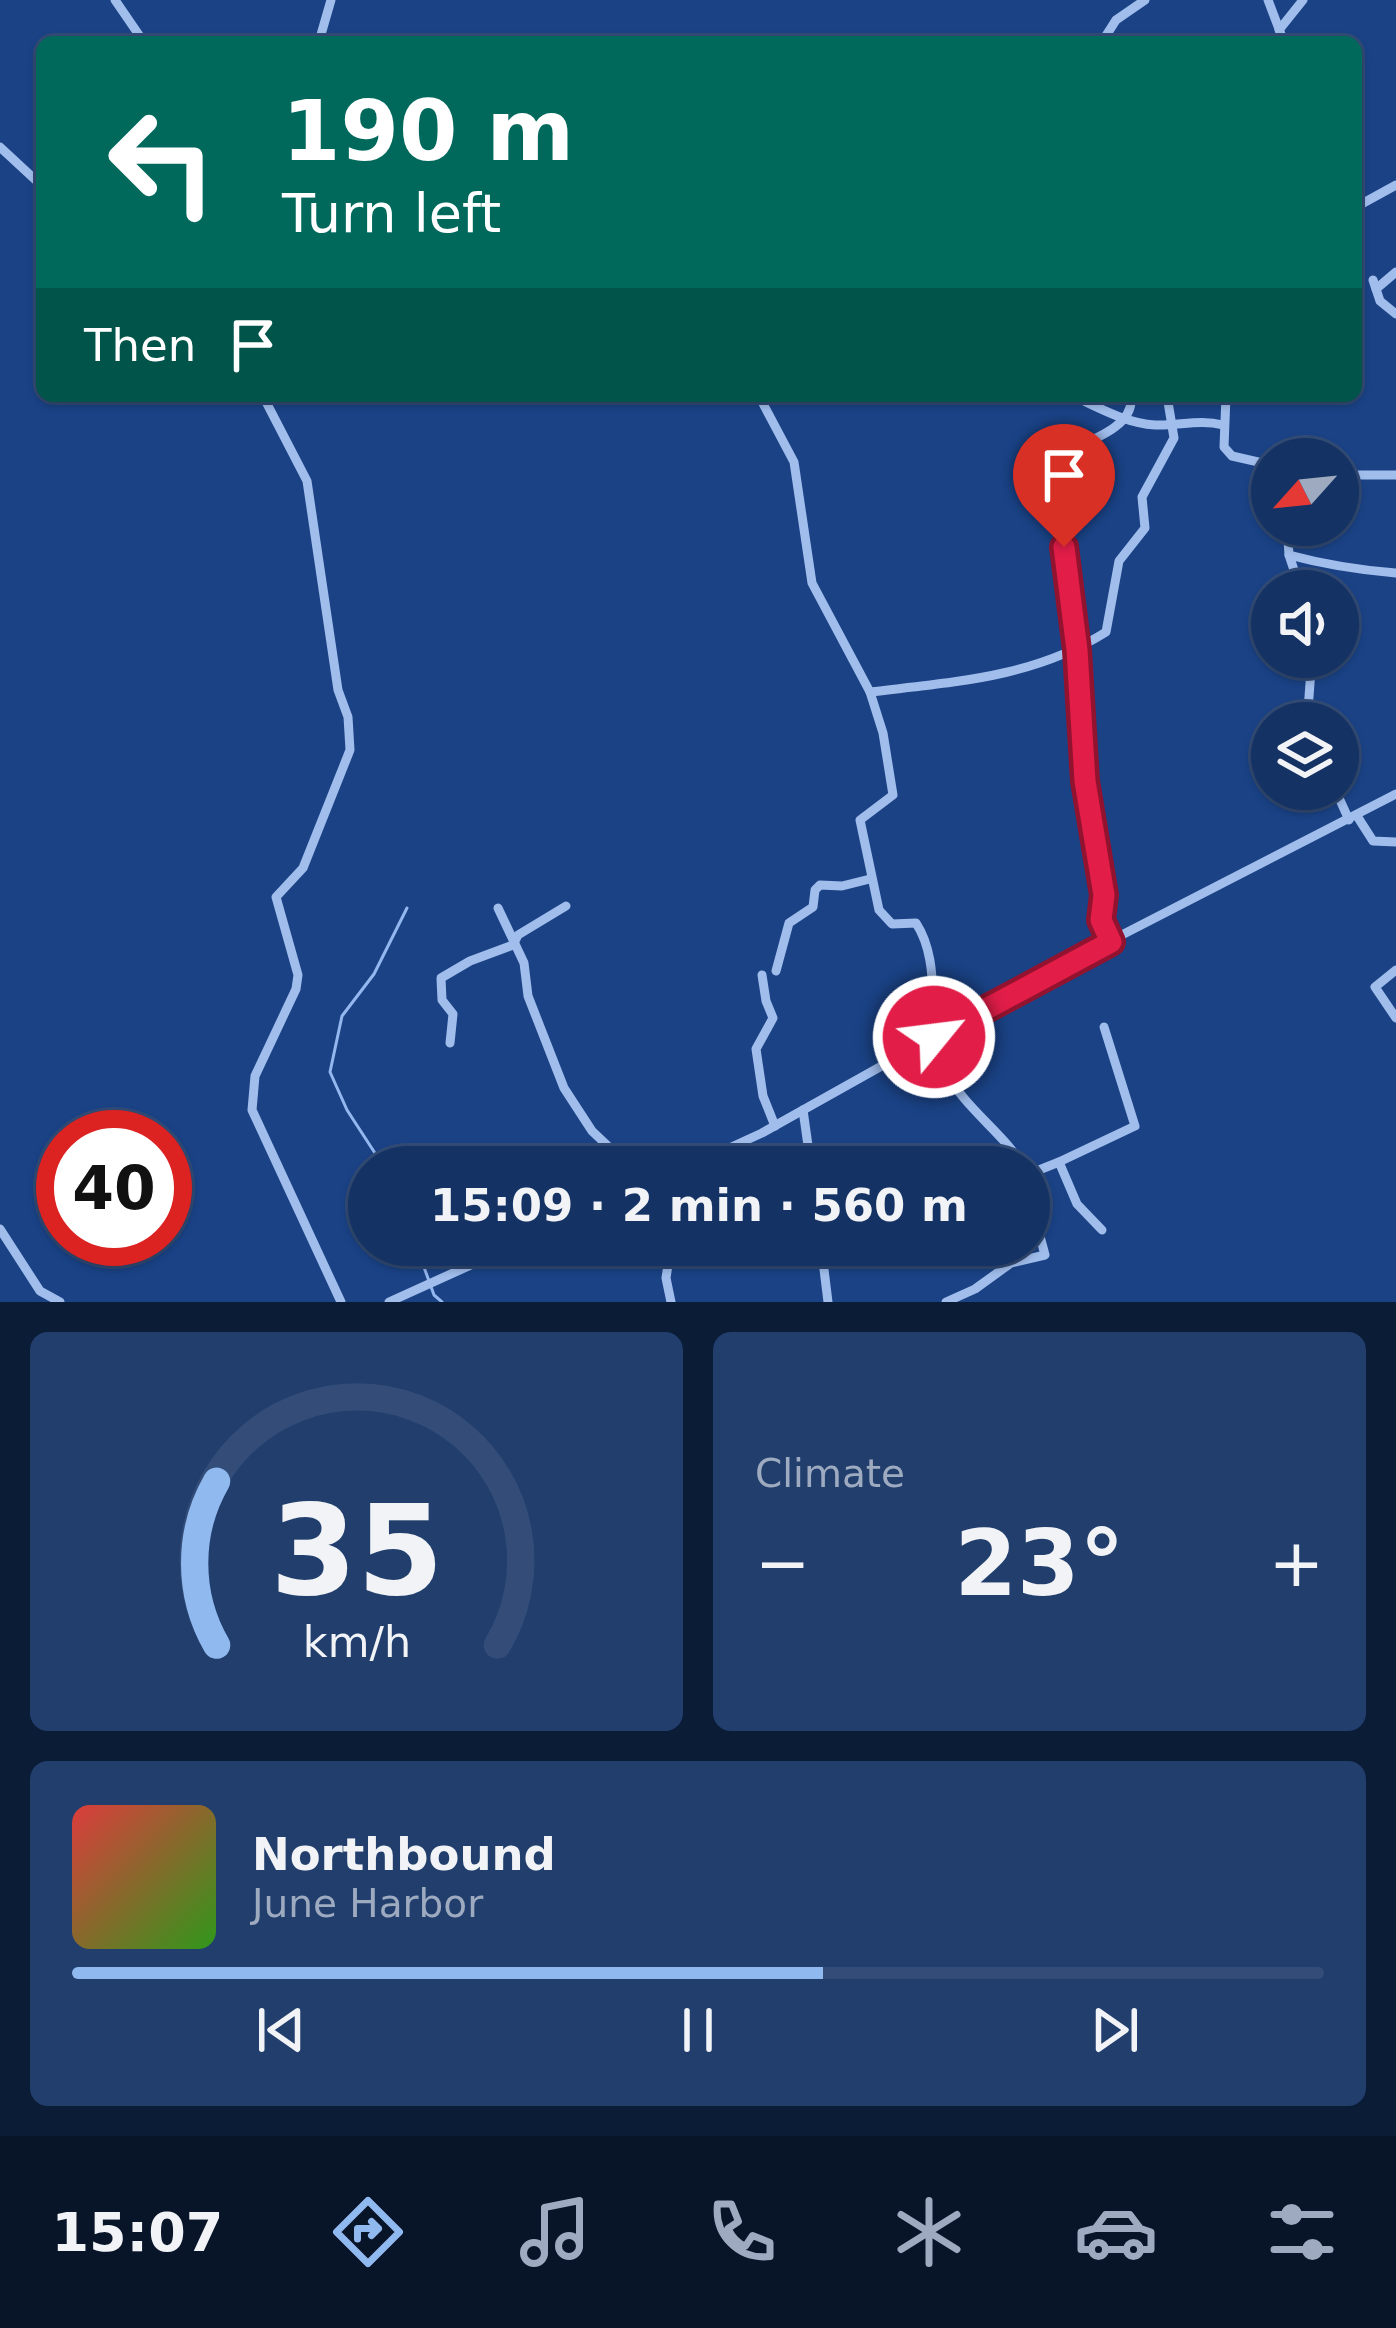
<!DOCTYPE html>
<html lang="en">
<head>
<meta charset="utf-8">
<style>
	:root { --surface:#143264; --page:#213e6d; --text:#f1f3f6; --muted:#9daabf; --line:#334d78; --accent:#90b9f0 }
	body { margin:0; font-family:"DejaVu Sans",sans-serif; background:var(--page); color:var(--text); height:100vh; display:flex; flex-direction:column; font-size:45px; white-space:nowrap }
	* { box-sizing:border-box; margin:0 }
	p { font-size:39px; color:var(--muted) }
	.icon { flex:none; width:66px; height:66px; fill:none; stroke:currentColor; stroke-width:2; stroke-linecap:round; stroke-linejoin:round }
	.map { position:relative; height:1302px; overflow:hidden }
	.side { display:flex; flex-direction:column; gap:30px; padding:30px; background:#0b1c37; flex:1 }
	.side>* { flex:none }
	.banner { position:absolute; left:36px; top:36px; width:1326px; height:366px; border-radius:18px; box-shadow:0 3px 9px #0004,0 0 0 3px var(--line); background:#00695c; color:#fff; overflow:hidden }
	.needle { width:78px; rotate:243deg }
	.tools { position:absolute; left:1251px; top:438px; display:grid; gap:24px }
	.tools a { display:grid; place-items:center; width:108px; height:108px; border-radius:50%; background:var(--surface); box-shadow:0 3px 9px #0004,0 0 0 3px var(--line); font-size:60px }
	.speed { position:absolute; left:36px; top:1110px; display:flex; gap:24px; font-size:60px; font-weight:700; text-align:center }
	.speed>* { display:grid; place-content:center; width:156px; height:156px; border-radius:50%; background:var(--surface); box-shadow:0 3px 9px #0004,0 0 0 3px var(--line); line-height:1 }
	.speed .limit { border:18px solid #d22; background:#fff; color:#111 }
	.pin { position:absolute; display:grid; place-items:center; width:102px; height:102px; color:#fff; margin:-123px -51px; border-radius:50% 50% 50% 0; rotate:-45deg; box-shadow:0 0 12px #0007 }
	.pin .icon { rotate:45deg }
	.me { position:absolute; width:132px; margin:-66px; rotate:61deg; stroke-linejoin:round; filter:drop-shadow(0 0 9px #0008) }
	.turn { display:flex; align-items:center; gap:42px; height:252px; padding:0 48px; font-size:54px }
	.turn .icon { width:156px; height:156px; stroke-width:2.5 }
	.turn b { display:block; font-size:84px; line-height:102px }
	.then { display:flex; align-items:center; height:114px; padding:0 48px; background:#0003; gap:24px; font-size:45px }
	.big { font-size:90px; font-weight:700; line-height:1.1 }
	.side .card { flex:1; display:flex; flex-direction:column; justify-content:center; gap:18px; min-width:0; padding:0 42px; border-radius:18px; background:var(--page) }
	.side .dial { align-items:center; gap:0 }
	.dial svg { height:312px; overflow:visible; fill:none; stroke:var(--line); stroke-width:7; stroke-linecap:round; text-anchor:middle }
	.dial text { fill:var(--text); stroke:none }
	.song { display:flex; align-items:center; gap:36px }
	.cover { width:144px; height:144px; border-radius:18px; background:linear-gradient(135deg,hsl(0 70% 55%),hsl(110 70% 35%)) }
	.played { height:12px; border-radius:6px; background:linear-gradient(90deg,var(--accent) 60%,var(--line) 60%) }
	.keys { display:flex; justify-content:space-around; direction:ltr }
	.heat { display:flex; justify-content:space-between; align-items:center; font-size:66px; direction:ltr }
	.side .tiles { flex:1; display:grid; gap:30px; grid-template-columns:1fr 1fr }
	.card:last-child { grid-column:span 2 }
	.trip { position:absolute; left:348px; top:1146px; width:702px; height:120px; border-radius:60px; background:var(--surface); box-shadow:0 3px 9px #0004,0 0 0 3px var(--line); font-weight:700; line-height:120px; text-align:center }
	.dock { display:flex; height:192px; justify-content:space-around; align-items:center; background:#081428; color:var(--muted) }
	.dock .icon { width:84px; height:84px }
	.dock .on { color:var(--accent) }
	.dock b { font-size:54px; color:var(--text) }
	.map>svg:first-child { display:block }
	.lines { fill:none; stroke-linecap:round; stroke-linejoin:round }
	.stream { stroke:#93b7ee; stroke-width:3 }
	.minor { stroke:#a0bdec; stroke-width:9 }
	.route-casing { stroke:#92132f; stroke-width:30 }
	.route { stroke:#e11d48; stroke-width:21 }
</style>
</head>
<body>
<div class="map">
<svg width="1396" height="1302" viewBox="0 0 1396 1302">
	<rect width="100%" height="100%" fill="#1a4285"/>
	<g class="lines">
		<g class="stream">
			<polyline points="384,1167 347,1110 330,1072 342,1016 374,974 407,908"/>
			<polyline points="416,1245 434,1295 442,1302"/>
		</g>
		<g class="minor">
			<polyline points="115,0 139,35 136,42"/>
			<polyline points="1268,0 1284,42"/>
			<polyline points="1279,30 1303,0"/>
			<polyline points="325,42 320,38 331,0"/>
			<polyline points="1102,42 1116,20 1145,0"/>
			<polyline points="0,147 42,186"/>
			<polyline points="1356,207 1396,185"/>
			<polyline points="1373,280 1380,301 1396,314"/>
			<polyline points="1376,289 1396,272"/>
			<polyline points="263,396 307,481 338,690 348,717 350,750 303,868 276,897 298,975 296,989 255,1076 252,1110 341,1302"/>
			<path d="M759,396L794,462L812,583L870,692L883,733L893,795L860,820L879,910L892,924L916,923C944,966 924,1024 946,1071C963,1108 1011,1139 1022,1167"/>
			<path d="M1073,396C1100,408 1125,423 1155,425C1178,426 1200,419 1223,425"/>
			<polyline points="1226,396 1224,447 1232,456 1272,465"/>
			<polyline points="1338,475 1396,475"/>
			<polyline points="1287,525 1289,555 1301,591"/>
			<path d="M1289,555C1326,565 1359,570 1396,573"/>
			<path d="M870,692C953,682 1033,678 1106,632L1119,561L1145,528L1142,497L1174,438L1167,396"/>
			<polyline points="1307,723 1312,657"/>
			<polyline points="1335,789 1349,820"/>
			<polyline points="1357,816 1373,841 1396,842"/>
			<polyline points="498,908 524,963 528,996 564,1088 592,1131 630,1167"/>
			<path d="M1111,942L1101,920L1104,895L1085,781L1077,650L1056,470L1060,455C1084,442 1135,429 1131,396"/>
			<polyline points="1396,970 1375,987 1396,1018"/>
			<polyline points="776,971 789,923 813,907 815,890 820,885 842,886 870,879"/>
			<polyline points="762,975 766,1001 773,1018 756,1049 763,1096 775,1126"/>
			<polyline points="450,1043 453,1014 442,1000 441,978 470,961 513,945 518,935 566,906"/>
			<polyline points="803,1110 811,1167"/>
			<polyline points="1059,1162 1135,1126 1104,1027"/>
			<polyline points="688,1167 762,1133 1044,975 1396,794"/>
			<polyline points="1029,1174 1059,1162 1077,1204 1102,1230"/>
			<polyline points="0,1229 40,1291 60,1302"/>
			<polyline points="821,1245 828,1302"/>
			<polyline points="389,1302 515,1245"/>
			<polyline points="671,1302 666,1278 671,1245"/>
			<polyline points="946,1302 975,1289 1011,1263 1045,1255 1029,1195"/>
		</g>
	</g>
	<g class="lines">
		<defs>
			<polyline id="route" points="934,1037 1111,942 1101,920 1104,895 1085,781 1077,650 1064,547"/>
		</defs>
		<use href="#route" class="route-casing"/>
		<use href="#route" class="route"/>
	</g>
</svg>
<div class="tools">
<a><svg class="needle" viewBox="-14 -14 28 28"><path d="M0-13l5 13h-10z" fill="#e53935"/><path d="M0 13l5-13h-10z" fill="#9daabf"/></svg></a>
<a><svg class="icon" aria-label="sound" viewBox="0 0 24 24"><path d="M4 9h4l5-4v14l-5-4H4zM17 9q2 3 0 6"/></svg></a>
<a><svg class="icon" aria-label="layers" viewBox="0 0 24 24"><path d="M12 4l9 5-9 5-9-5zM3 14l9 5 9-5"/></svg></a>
</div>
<div class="speed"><div class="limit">40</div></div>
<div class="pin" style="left:1064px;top:547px;background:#d93025"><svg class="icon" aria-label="arrive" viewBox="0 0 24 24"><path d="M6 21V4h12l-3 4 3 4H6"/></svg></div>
<svg class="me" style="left:934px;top:1037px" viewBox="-20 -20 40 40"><circle r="17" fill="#e11d48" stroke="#fff" stroke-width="3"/><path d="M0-11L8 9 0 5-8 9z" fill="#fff"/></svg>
<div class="trip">15:09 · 2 min · 560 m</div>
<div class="banner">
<div class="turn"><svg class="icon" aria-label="left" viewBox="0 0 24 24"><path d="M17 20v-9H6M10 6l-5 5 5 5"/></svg><div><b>190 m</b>Turn left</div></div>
<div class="then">Then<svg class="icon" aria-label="arrive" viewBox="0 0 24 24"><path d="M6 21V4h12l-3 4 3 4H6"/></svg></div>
</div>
</div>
<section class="side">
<div class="tiles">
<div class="card dial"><svg viewBox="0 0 100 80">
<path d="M14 69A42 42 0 1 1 86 69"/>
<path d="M14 69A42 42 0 0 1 14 27" stroke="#90b9f0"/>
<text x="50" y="56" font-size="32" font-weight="700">35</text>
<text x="50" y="72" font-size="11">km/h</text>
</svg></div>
<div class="card"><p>Climate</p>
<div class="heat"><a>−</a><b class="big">23°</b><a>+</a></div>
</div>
<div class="card">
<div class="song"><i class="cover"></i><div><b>Northbound</b><p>June Harbor</p></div></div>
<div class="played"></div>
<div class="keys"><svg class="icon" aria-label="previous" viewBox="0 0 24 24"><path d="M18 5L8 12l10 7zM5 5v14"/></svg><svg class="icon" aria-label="pause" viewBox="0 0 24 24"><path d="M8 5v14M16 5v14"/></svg><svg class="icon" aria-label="next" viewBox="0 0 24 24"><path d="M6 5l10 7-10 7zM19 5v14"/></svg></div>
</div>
</div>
</section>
<nav class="dock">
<b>15:07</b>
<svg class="icon on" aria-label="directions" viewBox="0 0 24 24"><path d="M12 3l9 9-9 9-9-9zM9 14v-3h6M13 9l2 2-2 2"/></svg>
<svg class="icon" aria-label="music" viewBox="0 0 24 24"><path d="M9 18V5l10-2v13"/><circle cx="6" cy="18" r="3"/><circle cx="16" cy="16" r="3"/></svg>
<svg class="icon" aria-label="phone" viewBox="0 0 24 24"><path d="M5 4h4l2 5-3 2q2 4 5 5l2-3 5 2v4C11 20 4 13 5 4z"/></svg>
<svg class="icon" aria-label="climate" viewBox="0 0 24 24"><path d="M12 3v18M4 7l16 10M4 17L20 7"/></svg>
<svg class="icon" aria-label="car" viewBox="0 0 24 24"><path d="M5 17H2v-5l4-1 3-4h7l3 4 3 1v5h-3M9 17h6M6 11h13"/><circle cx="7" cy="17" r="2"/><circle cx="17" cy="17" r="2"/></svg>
<svg class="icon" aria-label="filters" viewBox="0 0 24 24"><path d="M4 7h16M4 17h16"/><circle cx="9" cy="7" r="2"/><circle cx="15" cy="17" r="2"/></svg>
</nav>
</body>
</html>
